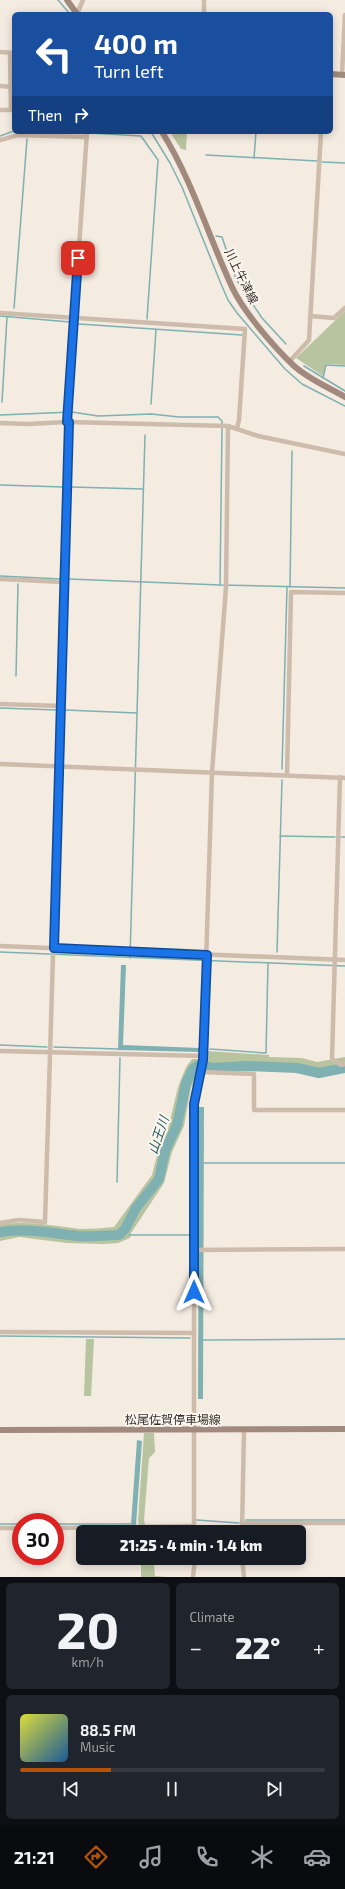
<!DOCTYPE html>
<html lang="en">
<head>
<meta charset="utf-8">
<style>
	:root { --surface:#171b24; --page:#20242c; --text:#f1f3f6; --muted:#9ea1a6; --line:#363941; --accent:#b45309 }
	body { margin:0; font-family:"Exo 2","Noto Sans JP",sans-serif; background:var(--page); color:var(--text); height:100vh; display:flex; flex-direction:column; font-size:15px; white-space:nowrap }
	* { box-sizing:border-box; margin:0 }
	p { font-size:13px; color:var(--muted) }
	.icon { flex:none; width:22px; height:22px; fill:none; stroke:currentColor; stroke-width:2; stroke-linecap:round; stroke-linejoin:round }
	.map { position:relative; height:1577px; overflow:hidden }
	.details { display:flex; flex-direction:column; gap:6px; padding:6px; background:#0d0f14; flex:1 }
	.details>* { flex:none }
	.guide { position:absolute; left:12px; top:12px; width:321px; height:122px; border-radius:6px; box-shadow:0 2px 10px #0003; background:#1a4fa0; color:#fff; overflow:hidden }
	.speed { position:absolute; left:12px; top:1513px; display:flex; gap:8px; font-size:20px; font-weight:700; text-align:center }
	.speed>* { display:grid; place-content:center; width:52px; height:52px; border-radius:50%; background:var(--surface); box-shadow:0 2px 10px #0003; line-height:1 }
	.speed .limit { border:6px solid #d22; background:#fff; color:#111 }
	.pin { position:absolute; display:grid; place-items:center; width:34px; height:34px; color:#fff; margin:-17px; border-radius:8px; box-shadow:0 2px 6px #0006 }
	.me { position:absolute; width:44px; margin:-22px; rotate:0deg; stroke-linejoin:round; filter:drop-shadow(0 0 3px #0008) }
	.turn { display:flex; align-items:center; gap:14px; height:84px; padding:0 16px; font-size:18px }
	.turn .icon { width:52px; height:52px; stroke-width:2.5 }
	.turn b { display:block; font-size:28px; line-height:34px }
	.then { display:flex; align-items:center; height:38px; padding:0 16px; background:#0003; gap:8px; font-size:15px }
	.big { font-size:30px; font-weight:800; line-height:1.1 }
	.details .tile { flex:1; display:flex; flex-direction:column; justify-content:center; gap:6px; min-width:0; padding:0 14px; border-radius:6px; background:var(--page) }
	.details .dial { align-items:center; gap:0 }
	.dial b { font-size:52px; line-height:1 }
	.song { display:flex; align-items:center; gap:12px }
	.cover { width:48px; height:48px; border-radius:6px; background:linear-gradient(135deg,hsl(60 70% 55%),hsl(210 70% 35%)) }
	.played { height:4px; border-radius:2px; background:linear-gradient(90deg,var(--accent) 30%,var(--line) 30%) }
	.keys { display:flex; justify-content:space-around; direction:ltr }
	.heat { display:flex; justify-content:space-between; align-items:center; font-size:22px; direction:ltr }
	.details .tiles { flex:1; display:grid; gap:6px; grid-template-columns:1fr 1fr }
	.tile:last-child { grid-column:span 2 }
	.trip { position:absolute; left:76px; top:1525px; width:230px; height:40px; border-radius:6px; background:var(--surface); box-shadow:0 2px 10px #0003; font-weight:800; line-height:40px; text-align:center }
	.menu { display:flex; height:64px; justify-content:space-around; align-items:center; background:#090b0e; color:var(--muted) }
	.menu .icon { width:28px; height:28px }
	.menu .selected { color:var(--accent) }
	.menu b { font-size:18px; color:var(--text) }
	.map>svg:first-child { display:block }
	.green { fill:#b8c4a0 }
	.water { fill:#7fb0b2 }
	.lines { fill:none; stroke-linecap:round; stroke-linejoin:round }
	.stream { stroke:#7fb0b2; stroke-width:1.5 }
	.river { stroke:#7fb0b2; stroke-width:10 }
	.street { stroke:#cdbbac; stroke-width:4.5 }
	.secondary { stroke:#a18a7d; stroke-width:6 }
	.route-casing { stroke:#114b97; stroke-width:10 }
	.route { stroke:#1a73e8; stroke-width:7 }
	.labels { text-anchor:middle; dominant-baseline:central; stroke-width:4; stroke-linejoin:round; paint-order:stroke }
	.street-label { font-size:12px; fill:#3b302b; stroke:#fbf5ee }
	.water-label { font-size:13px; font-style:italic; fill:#1f5a5e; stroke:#fbf5ee }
</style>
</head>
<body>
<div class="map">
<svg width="345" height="1577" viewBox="0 0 345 1577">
	<rect width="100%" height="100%" fill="#f4ebe1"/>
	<g class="green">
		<polygon points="170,132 187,132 186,150 181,149"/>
		<polygon points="345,311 345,365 326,364 323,376 296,358"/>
		<polygon points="207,1051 269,1055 269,1057 302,1058 317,1062 345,1057 345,1066 318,1070 297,1066 244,1064 213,1065 205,1063"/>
		<path d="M192,1059H199V1062L190,1068L182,1086L175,1123L163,1149L157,1177L135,1206L122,1228L115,1232L80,1233L42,1228L17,1227L0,1230V1225C28,1220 52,1226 80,1229C91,1229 103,1228 114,1227L152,1175L159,1148L168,1129L178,1087L186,1067Z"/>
		<polygon points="199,1068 198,1078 196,1078 191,1088 184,1126 172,1152 164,1183 131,1233 130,1238 118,1243 103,1244 67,1243 19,1237 0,1241 0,1235 14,1232 40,1232 77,1238 118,1237 124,1233 137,1210 160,1180 167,1154 179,1126 187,1083 194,1072"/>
		<polygon points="86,1339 94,1339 91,1396 84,1396"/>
		<polygon points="144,1433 154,1433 155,1452 149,1458 144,1520 147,1532 141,1532 138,1520"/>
		<polygon points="141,1558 149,1558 154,1563 155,1576 167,1577 141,1577"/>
	</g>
	<g class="water">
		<polygon points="121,965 126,965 123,1045 200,1048 200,1052 118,1050"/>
		<polygon points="199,1107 204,1107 203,1399 198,1399"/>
		<polygon points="137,1440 142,1441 136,1525 140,1532 134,1532 131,1524"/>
	</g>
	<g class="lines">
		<g class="stream">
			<polyline points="58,0 70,14"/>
			<polyline points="61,132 84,133"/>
			<polyline points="151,132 170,163 182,187 221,284 228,300 237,313 285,369 302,384 345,406"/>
			<polyline points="91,133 141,136 158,160 147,319"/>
			<polyline points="0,136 14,131"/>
			<polyline points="206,155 317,161"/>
			<polyline points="254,158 256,132"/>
			<polyline points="322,162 345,163"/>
			<polyline points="216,236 222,237 236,279 262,318 286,344"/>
			<polyline points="14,308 27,139"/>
			<polyline points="0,316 70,322"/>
			<polyline points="79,324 242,335"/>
			<polyline points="304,366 345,391"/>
			<polyline points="323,378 326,365 345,366"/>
			<polyline points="2,402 7,317"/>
			<polyline points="151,404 156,330"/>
			<polyline points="0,415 72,412 98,416 151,414 179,417 218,417 222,421 222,424"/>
			<polyline points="222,428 220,585 345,588"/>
			<polyline points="0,485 64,487"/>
			<polyline points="71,487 143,489"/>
			<polyline points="0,576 61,579"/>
			<polyline points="69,579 220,585"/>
			<polyline points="290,587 292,451"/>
			<polyline points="16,676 18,584"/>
			<polyline points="0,708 57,710"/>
			<polyline points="65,710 137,713"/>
			<polyline points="282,769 287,587"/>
			<polyline points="280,836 335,837"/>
			<polyline points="341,837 345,837"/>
			<polyline points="0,952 345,966"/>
			<polyline points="277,952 282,780"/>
			<polyline points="130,958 145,435"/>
			<polyline points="0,1045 47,1047"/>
			<polyline points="54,1047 118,1049"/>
			<polyline points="210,1049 266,1053 268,963"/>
			<polyline points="204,1163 345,1163"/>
			<polyline points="117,1182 120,1058"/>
			<polyline points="129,1235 190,1235"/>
			<polyline points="0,1336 190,1338"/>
			<polyline points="203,1340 345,1339"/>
			<polyline points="197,1520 239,1523"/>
			<polyline points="246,1520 345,1520"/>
			<polyline points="0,1524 21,1524"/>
			<polyline points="55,1524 131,1524"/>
		</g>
		<path class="river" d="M0,1232C27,1228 51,1233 78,1236C91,1237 105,1235 119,1235L125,1229L136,1208L159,1179L165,1151L177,1125L186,1083L193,1069L199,1065L213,1068L246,1066L297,1068L319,1073L345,1068"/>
		<g class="street">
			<polyline points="77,14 83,0"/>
			<polyline points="204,14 204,0"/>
			<polyline points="0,52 14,53"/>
			<polyline points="342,74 345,15"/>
			<polyline points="0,86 11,87"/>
			<polyline points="0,110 11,110 10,53"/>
			<polyline points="0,140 18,135 87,137"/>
			<polyline points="0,313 245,329 239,420 237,428"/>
			<polyline points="310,316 334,318 345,308"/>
			<polyline points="290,361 309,340 321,132"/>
			<polyline points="67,422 87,132"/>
			<polyline points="0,423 28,424 67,422 228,426 258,436 345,454"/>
			<polyline points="0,579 64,582"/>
			<polyline points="0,704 61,706"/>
			<polyline points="0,764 345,778"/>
			<polyline points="287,775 291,592 345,593"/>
			<polyline points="340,777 332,1059 341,1065 345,1064"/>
			<polyline points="0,946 345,960"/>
			<polyline points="0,1051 204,1056"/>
			<polyline points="202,1072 254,1074 254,1110 345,1110"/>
			<polyline points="0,1223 19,1220 45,1222 69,422"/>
			<polyline points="194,1250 345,1249"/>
			<polyline points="0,1332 194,1333"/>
			<polyline points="242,1523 345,1523"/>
			<polyline points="0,1528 21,1528"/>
			<polyline points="55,1528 194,1526"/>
			<polyline points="194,1532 194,1104 203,1060 212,772 226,587 228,426"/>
			<polyline points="242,1532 244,1430"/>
			<polyline points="242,1558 244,1577"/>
			<polyline points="193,1577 195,1558"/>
		</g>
		<g class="secondary">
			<polyline points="67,0 77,14"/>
			<polyline points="331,74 345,75"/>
			<path d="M162,132C192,180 208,235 232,287C243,311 273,346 293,365C308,379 328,387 345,397"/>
			<polyline points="0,1430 345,1429"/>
		</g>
	</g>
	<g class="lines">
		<defs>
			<polyline id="route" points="78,258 67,422 69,422 54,948 207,955 203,1060 194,1104 194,1292"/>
		</defs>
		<use href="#route" class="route-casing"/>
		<use href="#route" class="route"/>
	</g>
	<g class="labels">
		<g class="street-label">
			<text transform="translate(242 276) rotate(64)">川上牛津線</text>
			<text x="173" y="1419">松尾佐賀停車場線</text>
		</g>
		<g class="water-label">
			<text transform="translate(158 1135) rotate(-71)">山王川</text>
		</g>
	</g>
</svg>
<div class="speed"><div class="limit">30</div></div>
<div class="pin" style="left:78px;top:258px;background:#d93025"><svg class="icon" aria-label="arrive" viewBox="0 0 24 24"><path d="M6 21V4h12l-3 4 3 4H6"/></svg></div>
<svg class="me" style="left:194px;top:1292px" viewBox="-20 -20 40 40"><path d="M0-17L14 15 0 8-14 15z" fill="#1a73e8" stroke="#fff" stroke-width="4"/></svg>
<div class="trip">21:25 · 4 min · 1.4 km</div>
<div class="guide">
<div class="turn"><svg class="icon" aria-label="left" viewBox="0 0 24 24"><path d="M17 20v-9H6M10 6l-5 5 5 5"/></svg><div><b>400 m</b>Turn left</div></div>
<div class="then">Then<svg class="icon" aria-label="right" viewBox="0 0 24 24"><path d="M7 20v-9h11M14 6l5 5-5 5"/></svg></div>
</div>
</div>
<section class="details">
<div class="tiles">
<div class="tile dial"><b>20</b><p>km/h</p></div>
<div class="tile"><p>Climate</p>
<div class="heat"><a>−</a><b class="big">22°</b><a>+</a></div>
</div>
<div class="tile">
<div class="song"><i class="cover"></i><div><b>88.5 FM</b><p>Music</p></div></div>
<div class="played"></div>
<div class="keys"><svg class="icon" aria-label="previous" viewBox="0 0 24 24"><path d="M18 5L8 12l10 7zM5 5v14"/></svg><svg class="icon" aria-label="pause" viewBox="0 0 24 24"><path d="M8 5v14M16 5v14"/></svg><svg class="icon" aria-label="next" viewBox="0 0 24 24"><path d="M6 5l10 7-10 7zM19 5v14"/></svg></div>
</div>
</div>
</section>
<nav class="menu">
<b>21:21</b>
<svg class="icon selected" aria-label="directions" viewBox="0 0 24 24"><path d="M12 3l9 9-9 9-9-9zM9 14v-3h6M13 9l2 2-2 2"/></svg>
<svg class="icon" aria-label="music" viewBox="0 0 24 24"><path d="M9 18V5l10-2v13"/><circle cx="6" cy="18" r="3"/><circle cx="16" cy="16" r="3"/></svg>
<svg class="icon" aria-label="phone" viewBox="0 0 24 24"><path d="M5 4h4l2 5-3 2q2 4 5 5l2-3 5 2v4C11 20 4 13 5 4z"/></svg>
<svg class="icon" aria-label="climate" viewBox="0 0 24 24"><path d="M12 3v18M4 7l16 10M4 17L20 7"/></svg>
<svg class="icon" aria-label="car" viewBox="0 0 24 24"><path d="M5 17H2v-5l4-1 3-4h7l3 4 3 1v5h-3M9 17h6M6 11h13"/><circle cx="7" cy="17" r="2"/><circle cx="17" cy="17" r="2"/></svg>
</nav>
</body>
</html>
